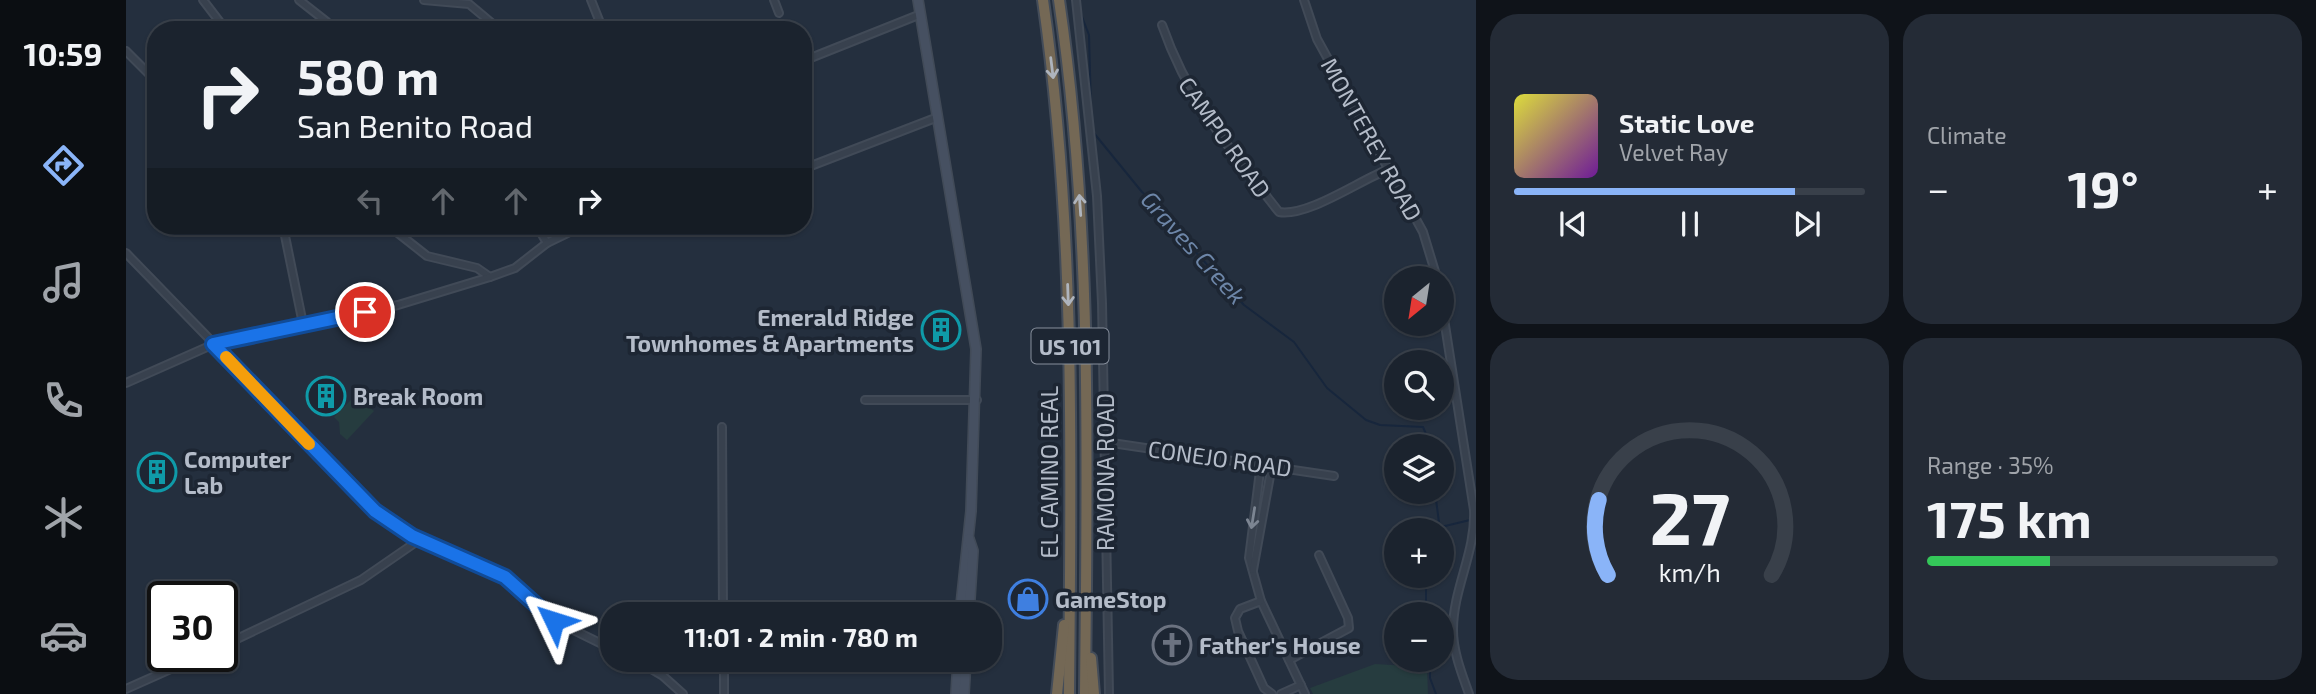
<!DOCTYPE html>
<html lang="en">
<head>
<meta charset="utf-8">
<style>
	:root { --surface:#1b232e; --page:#242b36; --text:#f1f3f6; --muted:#a0a4aa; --line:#39404a; --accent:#8ab4f8 }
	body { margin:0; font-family:"Exo 2",sans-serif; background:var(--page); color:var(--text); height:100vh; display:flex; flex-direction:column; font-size:26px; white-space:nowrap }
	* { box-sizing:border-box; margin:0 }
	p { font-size:23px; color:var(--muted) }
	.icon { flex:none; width:38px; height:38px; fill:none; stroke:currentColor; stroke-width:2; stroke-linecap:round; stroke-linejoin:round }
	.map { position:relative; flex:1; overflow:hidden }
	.drawer { display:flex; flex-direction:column; gap:14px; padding:14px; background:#0f1319; width:840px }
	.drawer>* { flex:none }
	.guide { position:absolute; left:21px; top:21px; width:665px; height:214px; border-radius:28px; box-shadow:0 2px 5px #0004,0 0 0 2px var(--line); background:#1b232e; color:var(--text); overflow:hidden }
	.needle { width:46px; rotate:210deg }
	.fabs { position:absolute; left:1258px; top:266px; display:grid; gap:14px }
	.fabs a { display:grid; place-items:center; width:70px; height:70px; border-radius:50%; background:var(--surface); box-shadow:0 2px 5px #0004,0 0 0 2px var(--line); font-size:35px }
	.speed { position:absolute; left:21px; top:581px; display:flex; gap:14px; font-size:35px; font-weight:700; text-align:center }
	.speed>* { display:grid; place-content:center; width:91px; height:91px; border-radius:50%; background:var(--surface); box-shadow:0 2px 5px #0004,0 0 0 2px var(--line); line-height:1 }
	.speed .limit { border:4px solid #111; border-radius:10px; background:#fff; color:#111 }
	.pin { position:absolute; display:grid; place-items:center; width:60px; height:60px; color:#fff; margin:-30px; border:4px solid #fff; border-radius:50%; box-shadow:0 2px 7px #0007 }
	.me { position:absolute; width:77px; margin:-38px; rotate:311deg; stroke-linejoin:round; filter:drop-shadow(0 0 5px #0008) }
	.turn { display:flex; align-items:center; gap:24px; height:147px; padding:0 35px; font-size:32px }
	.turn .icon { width:91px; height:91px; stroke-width:2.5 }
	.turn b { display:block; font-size:49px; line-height:60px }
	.lanes { display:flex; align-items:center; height:66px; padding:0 35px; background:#0003; justify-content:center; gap:35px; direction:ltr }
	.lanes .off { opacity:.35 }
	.big { font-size:52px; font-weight:700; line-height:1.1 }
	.drawer .widget { flex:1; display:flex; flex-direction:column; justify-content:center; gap:10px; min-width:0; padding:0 24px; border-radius:28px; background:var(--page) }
	.drawer .dial { align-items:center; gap:0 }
	.dial svg { height:182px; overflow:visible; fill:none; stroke:var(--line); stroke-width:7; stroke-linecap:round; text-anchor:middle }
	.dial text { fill:var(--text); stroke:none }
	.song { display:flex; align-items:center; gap:21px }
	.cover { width:84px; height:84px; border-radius:10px; background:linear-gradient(135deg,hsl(60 70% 55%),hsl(280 70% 35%)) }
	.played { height:7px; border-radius:4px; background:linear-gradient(90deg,var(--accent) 80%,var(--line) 80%) }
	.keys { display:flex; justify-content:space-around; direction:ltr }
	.heat { display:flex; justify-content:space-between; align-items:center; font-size:38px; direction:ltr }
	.charge { height:10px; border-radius:5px; background:linear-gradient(90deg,#34c759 35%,var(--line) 0) }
	.drawer .tiles { flex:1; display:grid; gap:14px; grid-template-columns:repeat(2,1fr) }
	.trip { position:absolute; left:474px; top:602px; width:402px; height:70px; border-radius:28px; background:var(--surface); box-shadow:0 2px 5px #0004,0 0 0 2px var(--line); font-weight:700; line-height:70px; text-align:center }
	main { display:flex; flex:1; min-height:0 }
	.tab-bar { display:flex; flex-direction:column; width:126px; justify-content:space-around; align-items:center; background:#0b0e12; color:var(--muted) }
	.tab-bar .icon { width:49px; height:49px }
	.tab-bar .selected { color:var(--accent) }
	.tab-bar b { font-size:32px; color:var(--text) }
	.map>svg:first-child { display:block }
	.green { fill:#263c3f }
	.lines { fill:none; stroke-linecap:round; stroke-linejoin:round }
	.stream { stroke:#17263c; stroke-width:2 }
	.street-casing { stroke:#414a57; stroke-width:10 }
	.secondary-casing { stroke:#414a57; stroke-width:12 }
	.highway-casing { stroke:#434c59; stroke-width:14 }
	.street { stroke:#38414e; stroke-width:6 }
	.secondary { stroke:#465061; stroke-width:9 }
	.highway { stroke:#746855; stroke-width:10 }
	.oneway { stroke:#aeb4bd }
	.oneway2 { stroke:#7c8592 }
	.route-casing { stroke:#114b97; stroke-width:18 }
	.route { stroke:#1a73e8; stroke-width:12 }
	.slow { stroke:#f59e0b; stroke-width:12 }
	.labels { text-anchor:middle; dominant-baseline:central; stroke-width:7; stroke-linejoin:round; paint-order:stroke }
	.shield { fill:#1d2633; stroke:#878f9c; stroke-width:2 }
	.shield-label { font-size:21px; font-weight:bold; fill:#b4bcc9 }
	.street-label { font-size:23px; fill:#b4bcc9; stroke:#1d2633 }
	.poi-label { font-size:23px; font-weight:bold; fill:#b4bcc9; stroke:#1d2633; text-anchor:start }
	.water-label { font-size:24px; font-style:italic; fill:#6d86a8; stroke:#1d2633 }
</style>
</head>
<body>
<main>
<nav class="tab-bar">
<b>10:59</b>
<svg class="icon selected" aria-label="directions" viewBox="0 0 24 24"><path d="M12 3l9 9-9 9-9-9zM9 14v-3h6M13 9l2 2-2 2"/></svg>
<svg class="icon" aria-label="music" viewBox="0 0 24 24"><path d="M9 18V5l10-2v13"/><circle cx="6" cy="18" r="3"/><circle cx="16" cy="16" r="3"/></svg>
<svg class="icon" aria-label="phone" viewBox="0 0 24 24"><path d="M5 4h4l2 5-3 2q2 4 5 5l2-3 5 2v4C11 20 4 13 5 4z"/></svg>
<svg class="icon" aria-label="climate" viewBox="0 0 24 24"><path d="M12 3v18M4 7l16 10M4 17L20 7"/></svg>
<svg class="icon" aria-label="car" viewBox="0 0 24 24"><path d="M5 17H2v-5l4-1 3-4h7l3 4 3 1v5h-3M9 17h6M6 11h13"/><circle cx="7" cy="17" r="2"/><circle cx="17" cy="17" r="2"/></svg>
</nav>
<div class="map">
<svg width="1350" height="694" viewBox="0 0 1350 694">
	<rect width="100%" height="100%" fill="#242f3e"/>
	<g class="green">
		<polygon points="233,398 248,411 221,440 214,434 213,422 208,417 226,399"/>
		<polygon points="1249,664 1301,667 1302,694 1187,694 1184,688"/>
	</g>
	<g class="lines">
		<g class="stream">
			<polyline points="953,9 963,35 965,110"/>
			<polyline points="967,132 1016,192 1048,219 1066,248 1118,305 1168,342 1201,388 1240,420 1254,425 1297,427 1305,446"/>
			<polyline points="1309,492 1314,530"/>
			<polyline points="1315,527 1344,520"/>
			<polyline points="1300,614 1300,576"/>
			<polyline points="1304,660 1304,678 1310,694"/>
		</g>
		<defs>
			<g id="street">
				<polyline points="77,0 100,30"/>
				<polyline points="173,0 201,22 201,30"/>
				<polyline points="298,0 343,4 374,30"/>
				<polyline points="465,0 477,30"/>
				<polyline points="648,0 653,13"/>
				<polyline points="950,0 971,196 976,303 983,694"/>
				<polyline points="1178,0 1191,39 1297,232 1311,278"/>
				<path d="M1036,25C1062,100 1105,151 1153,212C1182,217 1234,180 1263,169"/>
				<polyline points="0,51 30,81"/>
				<polyline points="677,61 795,14"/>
				<polyline points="677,169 812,117"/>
				<polyline points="157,226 177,324"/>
				<polyline points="263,226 301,256 351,268 364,277"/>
				<polyline points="411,226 421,243"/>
				<polyline points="0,253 260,521 286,536 379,577 421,617 486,649"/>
				<path d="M1316,306L1348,510C1350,552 1327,588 1327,630C1327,652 1336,674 1343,694"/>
				<polyline points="0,383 97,340 272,305 364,277 389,268 421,243 456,226"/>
				<polyline points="739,400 851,400"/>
				<polyline points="596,427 597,614"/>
				<polyline points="979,442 1208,476"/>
				<polyline points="1135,463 1123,558 1135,601 1179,694"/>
				<polyline points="1127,570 1146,465"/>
				<polyline points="1135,601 1114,609 1109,618 1112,631 1138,688 1146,694"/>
				<polyline points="96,646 235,580 293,540"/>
				<polyline points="510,660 537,676 557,694"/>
				<polyline points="598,660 598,694"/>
				<polyline points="1163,660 1223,628 1222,618 1193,555"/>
				<polyline points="0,689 74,656"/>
				<polyline points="1155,694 1175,685"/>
			</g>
			<g id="secondary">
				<polyline points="792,0 850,349 845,511 834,614"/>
				<polyline points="843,614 847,551 843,539"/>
				<polyline points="830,694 832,660"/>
				<polyline points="838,694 840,660"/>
			</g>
			<g id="highway">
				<path d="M917,0C950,230 945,462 943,694"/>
				<path d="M933,0C967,230 961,462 959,694"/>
				<polyline points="965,658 968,694"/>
				<polyline points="931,694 938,625"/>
			</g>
		</defs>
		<use href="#street" class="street-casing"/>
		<use href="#secondary" class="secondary-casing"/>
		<use href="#highway" class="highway-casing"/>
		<use href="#street" class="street"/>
		<use href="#secondary" class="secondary"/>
		<use href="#highway" class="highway"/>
	</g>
	<defs><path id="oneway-shaft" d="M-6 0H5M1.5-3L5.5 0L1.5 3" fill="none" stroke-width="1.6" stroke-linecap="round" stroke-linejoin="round" transform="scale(1.75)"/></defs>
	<g class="oneway">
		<use href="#oneway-shaft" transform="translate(926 68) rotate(83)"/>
		<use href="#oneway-shaft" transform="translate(954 205) rotate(-94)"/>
		<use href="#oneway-shaft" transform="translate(942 295) rotate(88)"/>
	</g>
	<use class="oneway2" href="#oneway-shaft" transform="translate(1127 518) rotate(99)"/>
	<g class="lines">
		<defs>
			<polyline id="route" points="239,312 87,344 249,511 286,536 379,577 428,621"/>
		</defs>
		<use href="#route" class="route-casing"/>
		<use href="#route" class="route"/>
		<polyline class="slow" points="100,357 183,444"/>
	</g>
	<defs>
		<symbol id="building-ring" viewBox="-11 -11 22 22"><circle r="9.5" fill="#1d2633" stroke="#0f9aa8" stroke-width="1.5"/><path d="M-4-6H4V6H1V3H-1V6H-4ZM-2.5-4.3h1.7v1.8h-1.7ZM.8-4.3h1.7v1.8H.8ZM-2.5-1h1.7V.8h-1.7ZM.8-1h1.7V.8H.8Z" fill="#0f9aa8"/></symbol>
		<symbol id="shop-ring" viewBox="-11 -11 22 22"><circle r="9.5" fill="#1d2633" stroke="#3f7fe0" stroke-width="1.5"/><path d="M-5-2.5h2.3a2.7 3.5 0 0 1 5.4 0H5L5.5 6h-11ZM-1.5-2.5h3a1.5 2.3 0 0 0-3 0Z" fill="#3f7fe0"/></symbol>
		<symbol id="church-ring" viewBox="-11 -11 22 22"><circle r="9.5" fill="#1d2633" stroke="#6b7280" stroke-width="1.5"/><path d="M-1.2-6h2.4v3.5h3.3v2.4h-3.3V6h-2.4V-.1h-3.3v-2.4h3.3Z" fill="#6b7280"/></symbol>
	</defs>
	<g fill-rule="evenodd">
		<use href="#building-ring" x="793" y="308" width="44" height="44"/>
		<use href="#building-ring" x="178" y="374" width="44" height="44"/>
		<use href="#building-ring" x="9" y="450" width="44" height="44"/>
		<use href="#shop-ring" x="880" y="577" width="44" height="44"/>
		<use href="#church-ring" x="1024" y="623" width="44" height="44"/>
	</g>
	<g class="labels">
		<rect class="shield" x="905.5" y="328.5" width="77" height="35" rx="5"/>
		<g class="shield-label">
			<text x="944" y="346">US 101</text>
		</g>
		<g class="street-label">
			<text transform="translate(1099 137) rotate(55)">CAMPO ROAD</text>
			<text transform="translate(1246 139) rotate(61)">MONTEREY ROAD</text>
			<text transform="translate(1094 458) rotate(8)">CONEJO ROAD</text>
			<text transform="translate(923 472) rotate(-90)">EL CAMINO REAL</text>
			<text transform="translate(979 472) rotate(-90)">RAMONA ROAD</text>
		</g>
		<g class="poi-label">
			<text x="788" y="317" text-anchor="end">Emerald Ridge<tspan x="788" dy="26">Townhomes &amp; Apartments</tspan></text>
			<text x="227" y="396">Break Room</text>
			<text x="58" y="459">Computer<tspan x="58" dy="26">Lab</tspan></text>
			<text x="929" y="599">GameStop</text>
			<text x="1073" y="645">Father's House</text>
		</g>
		<g class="water-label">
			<text transform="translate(1068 247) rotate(48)">Graves Creek</text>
		</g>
	</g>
</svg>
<div class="fabs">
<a><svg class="needle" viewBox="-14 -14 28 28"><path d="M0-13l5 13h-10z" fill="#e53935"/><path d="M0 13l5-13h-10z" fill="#a0a4aa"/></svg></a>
<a><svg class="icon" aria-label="search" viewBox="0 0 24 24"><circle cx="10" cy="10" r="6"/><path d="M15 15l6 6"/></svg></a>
<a><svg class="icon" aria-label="layers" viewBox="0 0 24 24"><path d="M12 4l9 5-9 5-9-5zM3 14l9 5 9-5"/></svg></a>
<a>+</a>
<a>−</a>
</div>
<div class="speed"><div class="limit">30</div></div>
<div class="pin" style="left:239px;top:312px;background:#d93025"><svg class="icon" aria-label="arrive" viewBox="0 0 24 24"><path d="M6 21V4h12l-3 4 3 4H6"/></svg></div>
<svg class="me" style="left:428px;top:621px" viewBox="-20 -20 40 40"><path d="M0-17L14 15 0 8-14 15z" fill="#1a73e8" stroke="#fff" stroke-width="4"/></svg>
<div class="trip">11:01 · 2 min · 780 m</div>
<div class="guide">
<div class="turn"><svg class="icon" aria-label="right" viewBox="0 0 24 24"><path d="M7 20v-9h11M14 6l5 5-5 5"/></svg><div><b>580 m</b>San Benito Road</div></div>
<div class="lanes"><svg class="icon off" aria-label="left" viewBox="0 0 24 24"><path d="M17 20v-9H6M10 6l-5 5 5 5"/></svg><svg class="icon off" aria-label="ahead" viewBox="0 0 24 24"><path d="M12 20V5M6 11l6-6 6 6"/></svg><svg class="icon off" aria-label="ahead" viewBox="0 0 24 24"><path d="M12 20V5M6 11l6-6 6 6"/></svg><svg class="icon" aria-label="right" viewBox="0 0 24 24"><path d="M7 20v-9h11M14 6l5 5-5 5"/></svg></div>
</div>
</div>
<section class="drawer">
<div class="tiles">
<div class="widget">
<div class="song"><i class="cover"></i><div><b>Static Love</b><p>Velvet Ray</p></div></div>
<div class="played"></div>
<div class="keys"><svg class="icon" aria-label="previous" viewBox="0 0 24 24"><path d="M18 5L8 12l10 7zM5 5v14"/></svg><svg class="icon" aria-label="pause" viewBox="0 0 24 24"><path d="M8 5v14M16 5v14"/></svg><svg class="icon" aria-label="next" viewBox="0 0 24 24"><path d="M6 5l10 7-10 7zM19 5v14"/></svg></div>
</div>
<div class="widget"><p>Climate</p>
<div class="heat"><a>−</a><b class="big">19°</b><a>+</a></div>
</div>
<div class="widget dial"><svg viewBox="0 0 100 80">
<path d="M14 69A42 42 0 1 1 86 69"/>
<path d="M14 69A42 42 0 0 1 10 36" stroke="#8ab4f8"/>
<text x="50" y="56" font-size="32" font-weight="700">27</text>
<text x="50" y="72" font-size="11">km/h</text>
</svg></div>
<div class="widget"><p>Range · 35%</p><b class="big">175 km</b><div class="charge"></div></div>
</div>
</section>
</main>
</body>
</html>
